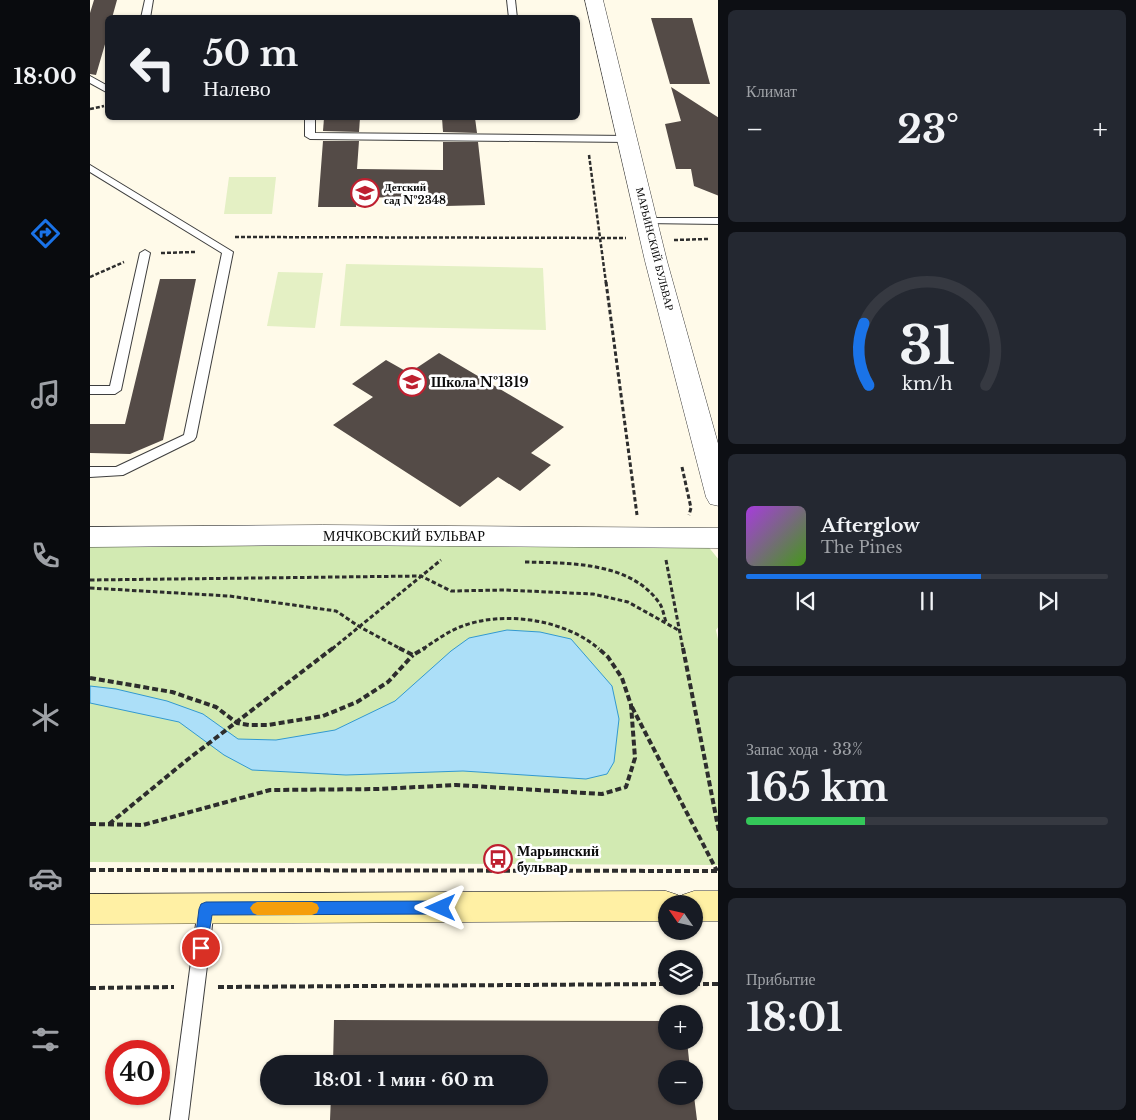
<!DOCTYPE html>
<html lang="ru">
<head>
<meta charset="utf-8">
<style>
	:root { --surface:#171b24; --page:#242831; --text:#f1f3f6; --muted:#9ea1a6; --line:#363941; --accent:#1a73e8 }
	body { margin:0; font-family:"Libre Baskerville",serif; background:var(--page); color:var(--text); height:100vh; display:flex; flex-direction:column; font-size:19px; white-space:nowrap }
	* { box-sizing:border-box; margin:0 }
	p { font-size:16px; color:var(--muted) }
	.icon { flex:none; width:28px; height:28px; fill:none; stroke:currentColor; stroke-width:2; stroke-linecap:round; stroke-linejoin:round }
	.map { position:relative; flex:1; overflow:hidden }
	.details { display:flex; flex-direction:column; gap:10px; padding:10px; background:#0d0f14; width:418px }
	.details>* { flex:none }
	.top-card { position:absolute; left:15px; top:15px; width:475px; height:105px; border-radius:8px; box-shadow:0 1px 4px #0004; background:#171b24; color:var(--text); overflow:hidden }
	.needle { width:32px; rotate:304deg }
	.tools { position:absolute; left:568px; top:895px; display:grid; gap:10px }
	.tools a { display:grid; place-items:center; width:45px; height:45px; border-radius:50%; background:var(--surface); box-shadow:0 1px 4px #0004; font-size:25px }
	.speed { position:absolute; left:15px; top:1040px; display:flex; gap:10px; font-size:25px; font-weight:700; text-align:center }
	.speed>* { display:grid; place-content:center; width:65px; height:65px; border-radius:50%; background:var(--surface); box-shadow:0 1px 4px #0004; line-height:1 }
	.speed .limit { border:8px solid #d22; background:#fff; color:#111 }
	.pin { position:absolute; display:grid; place-items:center; width:42px; height:42px; color:#fff; margin:-21px; border:2px solid #fff; border-radius:50%; box-shadow:0 1px 5px #0007 }
	.me { position:absolute; width:55px; margin:-28px; rotate:270deg; stroke-linejoin:round; filter:drop-shadow(0 0 4px #0008) }
	.turn { display:flex; align-items:center; gap:18px; height:105px; padding:0 15px; font-size:22px }
	.turn .icon { width:65px; height:65px; stroke-width:2.5 }
	.turn b { display:block; font-size:35px; line-height:42px }
	.big { font-size:38px; font-weight:800; line-height:1.1 }
	.details .widget { flex:1; display:flex; flex-direction:column; justify-content:center; gap:8px; min-width:0; padding:0 18px; border-radius:8px; background:var(--page) }
	.details .dial { align-items:center; gap:0 }
	.dial svg { height:130px; overflow:visible; fill:none; stroke:var(--line); stroke-width:7; stroke-linecap:round; text-anchor:middle }
	.dial text { fill:var(--text); stroke:none }
	.song { display:flex; align-items:center; gap:15px }
	.cover { width:60px; height:60px; border-radius:8px; background:linear-gradient(135deg,hsl(280 70% 55%),hsl(100 70% 35%)) }
	.played { height:5px; border-radius:2px; background:linear-gradient(90deg,var(--accent) 65%,var(--line) 65%) }
	.keys { display:flex; justify-content:space-around; direction:ltr }
	.heat { display:flex; justify-content:space-between; align-items:center; font-size:28px; direction:ltr }
	.charge { height:8px; border-radius:4px; background:linear-gradient(90deg,#34c759 33%,var(--line) 0) }
	.trip { position:absolute; left:170px; top:1055px; width:288px; height:50px; border-radius:25px; background:var(--surface); box-shadow:0 1px 4px #0004; font-weight:800; line-height:50px; text-align:center }
	main { display:flex; flex:1; min-height:0 }
	.tabs { display:flex; flex-direction:column; width:90px; justify-content:space-around; align-items:center; background:#090b0e; color:var(--muted) }
	.tabs .icon { width:35px; height:35px }
	.tabs .current { color:var(--accent) }
	.tabs b { font-size:22px; color:var(--text) }
	.map>svg:first-child { display:block }
	.green { fill:#d2eab2 }
	.pitch { fill:#e4f0c4 }
	.water { fill:#acdff8; stroke:#3299d0 }
	.building { fill:#544b47 }
	.lines { fill:none; stroke-linecap:round; stroke-linejoin:round }
	.lane-casing { stroke:#3e3e3e; stroke-width:2 }
	.street-casing { stroke:#3e3e3e; stroke-width:1 }
	.secondary-casing { stroke:#2d2d2d; stroke-width:1 }
	.path-far2 { stroke:#2d2d2d; stroke-width:2.5; stroke-dasharray:4 2; stroke-linecap:butt }
	.path-far1 { stroke:#2d2d2d; stroke-width:3; stroke-dasharray:4.5 2.5; stroke-linecap:butt }
	.path { stroke:#2d2d2d; stroke-width:4; stroke-dasharray:6 3; stroke-linecap:butt }
	.lane { fill:#fff; fill-rule:evenodd }
	.street { fill:#fff; fill-rule:evenodd }
	.secondary { fill:#fff0a4; fill-rule:evenodd }
	.route { fill:#1a73e8; stroke:#114b97 }
	.slow { fill:#f59e0b }
	.labels { text-anchor:middle; dominant-baseline:central; stroke-width:5; stroke-linejoin:round; paint-order:stroke }
	.far-poi-label { font-size:11px; font-weight:bold; fill:#0b0b0b; stroke:#fff; text-anchor:start }
	.far-street-label { font-size:11px; fill:#0b0b0b; stroke:#fff }
	.poi-label { font-size:14px; font-weight:bold; fill:#0b0b0b; stroke:#fff; text-anchor:start }
	.street-label { font-size:14px; fill:#0b0b0b; stroke:#fff }
</style>
</head>
<body>
<main>
<nav class="tabs">
<b>18:00</b>
<svg class="icon current" aria-label="directions" viewBox="0 0 24 24"><path d="M12 3l9 9-9 9-9-9zM9 14v-3h6M13 9l2 2-2 2"/></svg>
<svg class="icon" aria-label="music" viewBox="0 0 24 24"><path d="M9 18V5l10-2v13"/><circle cx="6" cy="18" r="3"/><circle cx="16" cy="16" r="3"/></svg>
<svg class="icon" aria-label="phone" viewBox="0 0 24 24"><path d="M5 4h4l2 5-3 2q2 4 5 5l2-3 5 2v4C11 20 4 13 5 4z"/></svg>
<svg class="icon" aria-label="climate" viewBox="0 0 24 24"><path d="M12 3v18M4 7l16 10M4 17L20 7"/></svg>
<svg class="icon" aria-label="car" viewBox="0 0 24 24"><path d="M5 17H2v-5l4-1 3-4h7l3 4 3 1v5h-3M9 17h6M6 11h13"/><circle cx="7" cy="17" r="2"/><circle cx="17" cy="17" r="2"/></svg>
<svg class="icon" aria-label="filters" viewBox="0 0 24 24"><path d="M4 7h16M4 17h16"/><circle cx="9" cy="7" r="2"/><circle cx="15" cy="17" r="2"/></svg>
</nav>
<div class="map">
<svg width="629" height="1120" viewBox="0 0 629 1120">
	<rect width="100%" height="100%" fill="#fffae9"/>
	<polygon class="green" points="617,545 629,560 629,626 626,630 629,644 628,865 0,862 0,546"/>
	<g class="pitch">
		<polygon points="139,177 186,177 182,214 134,214"/>
		<polygon points="256,264 453,268 456,330 250,326"/>
		<polygon points="188,272 233,273 225,328 177,326"/>
	</g>
	<polygon class="water" points="417,630 450,632 481,639 522,686 529,719 524,762 517,774 496,779 373,771 256,775 162,770 134,755 89,722 0,703 0,686 26,689 77,701 113,714 148,739 186,740 245,730 305,701 361,651 379,638"/>
	<g class="building">
		<polygon points="4,0 27,0 22,18 18,18 18,34 6,75 0,74 0,13"/>
		<polygon points="561,18 602,18 620,84 580,84"/>
		<polygon points="581,87 629,118 629,196 604,186 601,169 586,169 575,124 591,121"/>
		<polygon points="234,118 270,118 269,132 233,131"/>
		<polygon points="352,118 385,118 387,133 353,132"/>
		<polygon points="233,141 269,141 267,169 353,170 353,142 388,142 395,205 356,206 355,196 266,198 266,207 228,207"/>
		<polygon points="70,279 106,279 73,440 40,454 0,453 0,424 35,424"/>
		<polygon points="349,353 474,427 441,453 461,465 430,491 408,477 370,507 243,425 283,397 262,384 296,360 319,373"/>
		<polygon points="244,1020 576,1021 576,1041 597,1041 600,1069 576,1069 576,1096 604,1096 607,1120 240,1120 241,1096 449,1096 449,1064 243,1064"/>
	</g>
	<g class="lines">
		<defs>
			<g id="lane">
				<polygon points="55,0 63,0 60,18 51,18"/>
				<polygon points="417,0 425,0 427,18 419,18"/>
				<polygon points="0,76 18,86 18,93 0,83"/>
				<polygon points="215,118 225,118 225,133 538,136 543,139 538,142 220,139 215,136"/>
				<polygon points="0,165 143,252 106,437 104,440 33,475 0,477 0,467 26,467 94,435 132,253 0,172"/>
				<polygon points="558,218 629,218 629,224 554,223 553,221"/>
				<polygon points="55,250 60,253 31,390 25,394 0,394 0,386 20,386 50,253"/>
				<polygon points="116,901 122,904 124,909 98,1120 80,1120 108,909 110,904"/>
			</g>
			<g id="street">
				<polygon points="495,0 513,0 577,261 629,447 629,506 620,504 616,497 555,261"/>
				<polygon points="233,525 629,528 629,548 233,545 0,547 0,527"/>
			</g>
			<polygon id="secondary" points="576,891 588,895 590,900 592,895 604,891 629,891 629,921 604,921 604,904 576,904 576,921 0,924 0,894"/>
		</defs>
		<use href="#lane" class="lane-casing"/>
		<use href="#street" class="street-casing"/>
		<use href="#secondary" class="secondary-casing"/>
		<g class="path-far2">
			<polyline points="0,109 14,106"/>
			<polyline points="499,155 516,283"/>
			<polyline points="145,237 536,238"/>
			<polyline points="584,240 618,239"/>
			<polyline points="71,253 105,252"/>
			<polyline points="0,277 34,262"/>
		</g>
		<g class="path-far1">
			<polyline points="516,282 547,515"/>
			<polyline points="592,467 601,508 599,515"/>
			<polyline points="576,560 593,649"/>
			<path d="M435,562C480,563 542,562 570,604C573,609 574,616 576,622"/>
			<polyline points="0,580 331,576 361,591 414,590 503,594 538,602 590,631"/>
			<polyline points="0,588 139,596 246,611 270,627 311,649"/>
			<polyline points="242,649 351,560"/>
			<path d="M333,649C345,641 357,632 370,627C412,610 475,619 509,649"/>
		</g>
		<g class="path">
			<polyline points="309,648 323,655 335,648"/>
			<polyline points="593,648 629,832"/>
			<polyline points="0,678 82,692 126,707 147,723 159,725 178,725 233,716 267,702 298,682 323,655"/>
			<polyline points="542,707 627,871"/>
			<polyline points="0,824 53,825 180,790 289,789 366,785 512,794 536,787 545,758 541,705 532,678 518,657 508,648"/>
			<polyline points="19,824 97,760 243,648"/>
			<polyline points="0,870 629,871"/>
			<polyline points="604,984 629,984"/>
			<polyline points="128,987 576,984"/>
			<polyline points="0,988 84,987"/>
		</g>
		<use href="#lane" class="lane"/>
		<use href="#street" class="street"/>
		<use href="#secondary" class="secondary"/>
	</g>
	<polygon class="route" points="351,901 356,903 358,908 356,912 351,914 122,915 116,953 111,955 106,953 104,948 109,909 111,904 116,902"/>
	<polygon class="slow" points="167,902 222,902 227,904 229,908 227,913 222,915 167,915 163,913 160,908 163,904"/>
	<defs>
		<symbol id="school-ring" viewBox="-11 -11 22 22"><circle r="9.5" fill="#fff" stroke="#be2030" stroke-width="1.5"/><path d="M0-5L7-2L0 1L-7-2ZM-4 1L0 2.5L4 1V4Q0 6-4 4Z" fill="#be2030"/></symbol>
		<symbol id="bus-ring" viewBox="-11 -11 22 22"><circle r="9.5" fill="#fff" stroke="#be2030" stroke-width="1.5"/><path d="M-5-6H5V4H4V6H2V4H-2V6H-4V4H-5ZM-3.5-4V0h7V-4ZM-3.5 1.2v1.5H-2V1.2ZM2 1.2v1.5H3.5V1.2Z" fill="#be2030"/></symbol>
	</defs>
	<g fill-rule="evenodd">
		<use href="#school-ring" x="259" y="177" width="32" height="32"/>
		<use href="#school-ring" x="306" y="366" width="32" height="32"/>
		<use href="#bus-ring" x="392" y="843" width="32" height="32"/>
	</g>
	<g class="labels">
		<g class="far-poi-label">
			<text x="294" y="187">Детский<tspan x="294" dy="13">сад №2348</tspan></text>
		</g>
		<g class="far-street-label">
			<text transform="translate(565 249) rotate(76)">МАРЬИНСКИЙ БУЛЬВАР</text>
		</g>
		<g class="poi-label">
			<text x="341" y="382">Школа №1319</text>
			<text x="427" y="851">Марьинский<tspan x="427" dy="16">бульвар</tspan></text>
		</g>
		<g class="street-label">
			<text x="314" y="536">МЯЧКОВСКИЙ БУЛЬВАР</text>
		</g>
	</g>
</svg>
<div class="tools">
<a><svg class="needle" viewBox="-14 -14 28 28"><path d="M0-13l5 13h-10z" fill="#e53935"/><path d="M0 13l5-13h-10z" fill="#9ea1a6"/></svg></a>
<a><svg class="icon" aria-label="layers" viewBox="0 0 24 24"><path d="M12 4l9 5-9 5-9-5zM3 14l9 5 9-5"/></svg></a>
<a>+</a>
<a>−</a>
</div>
<div class="speed"><div class="limit">40</div></div>
<div class="pin" style="left:111px;top:948px;background:#d93025"><svg class="icon" aria-label="arrive" viewBox="0 0 24 24"><path d="M6 21V4h12l-3 4 3 4H6"/></svg></div>
<svg class="me" style="left:351px;top:908px" viewBox="-20 -20 40 40"><path d="M0-17L14 15 0 8-14 15z" fill="#1a73e8" stroke="#fff" stroke-width="4"/></svg>
<div class="trip">18:01 · 1 мин · 60 m</div>
<div class="top-card">
<div class="turn"><svg class="icon" aria-label="left" viewBox="0 0 24 24"><path d="M17 20v-9H6M10 6l-5 5 5 5"/></svg><div><b>50 m</b>Налево</div></div>
</div>
</div>
<section class="details">
<div class="widget"><p>Климат</p>
<div class="heat"><a>−</a><b class="big">23°</b><a>+</a></div>
</div>
<div class="widget dial"><svg viewBox="0 0 100 80">
<path d="M14 69A42 42 0 1 1 86 69"/>
<path d="M14 69A42 42 0 0 1 11 31" stroke="#1a73e8"/>
<text x="50" y="56" font-size="32" font-weight="700">31</text>
<text x="50" y="72" font-size="11">km/h</text>
</svg></div>
<div class="widget">
<div class="song"><i class="cover"></i><div><b>Afterglow</b><p>The Pines</p></div></div>
<div class="played"></div>
<div class="keys"><svg class="icon" aria-label="previous" viewBox="0 0 24 24"><path d="M18 5L8 12l10 7zM5 5v14"/></svg><svg class="icon" aria-label="pause" viewBox="0 0 24 24"><path d="M8 5v14M16 5v14"/></svg><svg class="icon" aria-label="next" viewBox="0 0 24 24"><path d="M6 5l10 7-10 7zM19 5v14"/></svg></div>
</div>
<div class="widget"><p>Запас хода · 33%</p><b class="big">165 km</b><div class="charge"></div></div>
<div class="widget"><p>Прибытие</p><b class="big">18:01</b></div>
</section>
</main>
</body>
</html>
